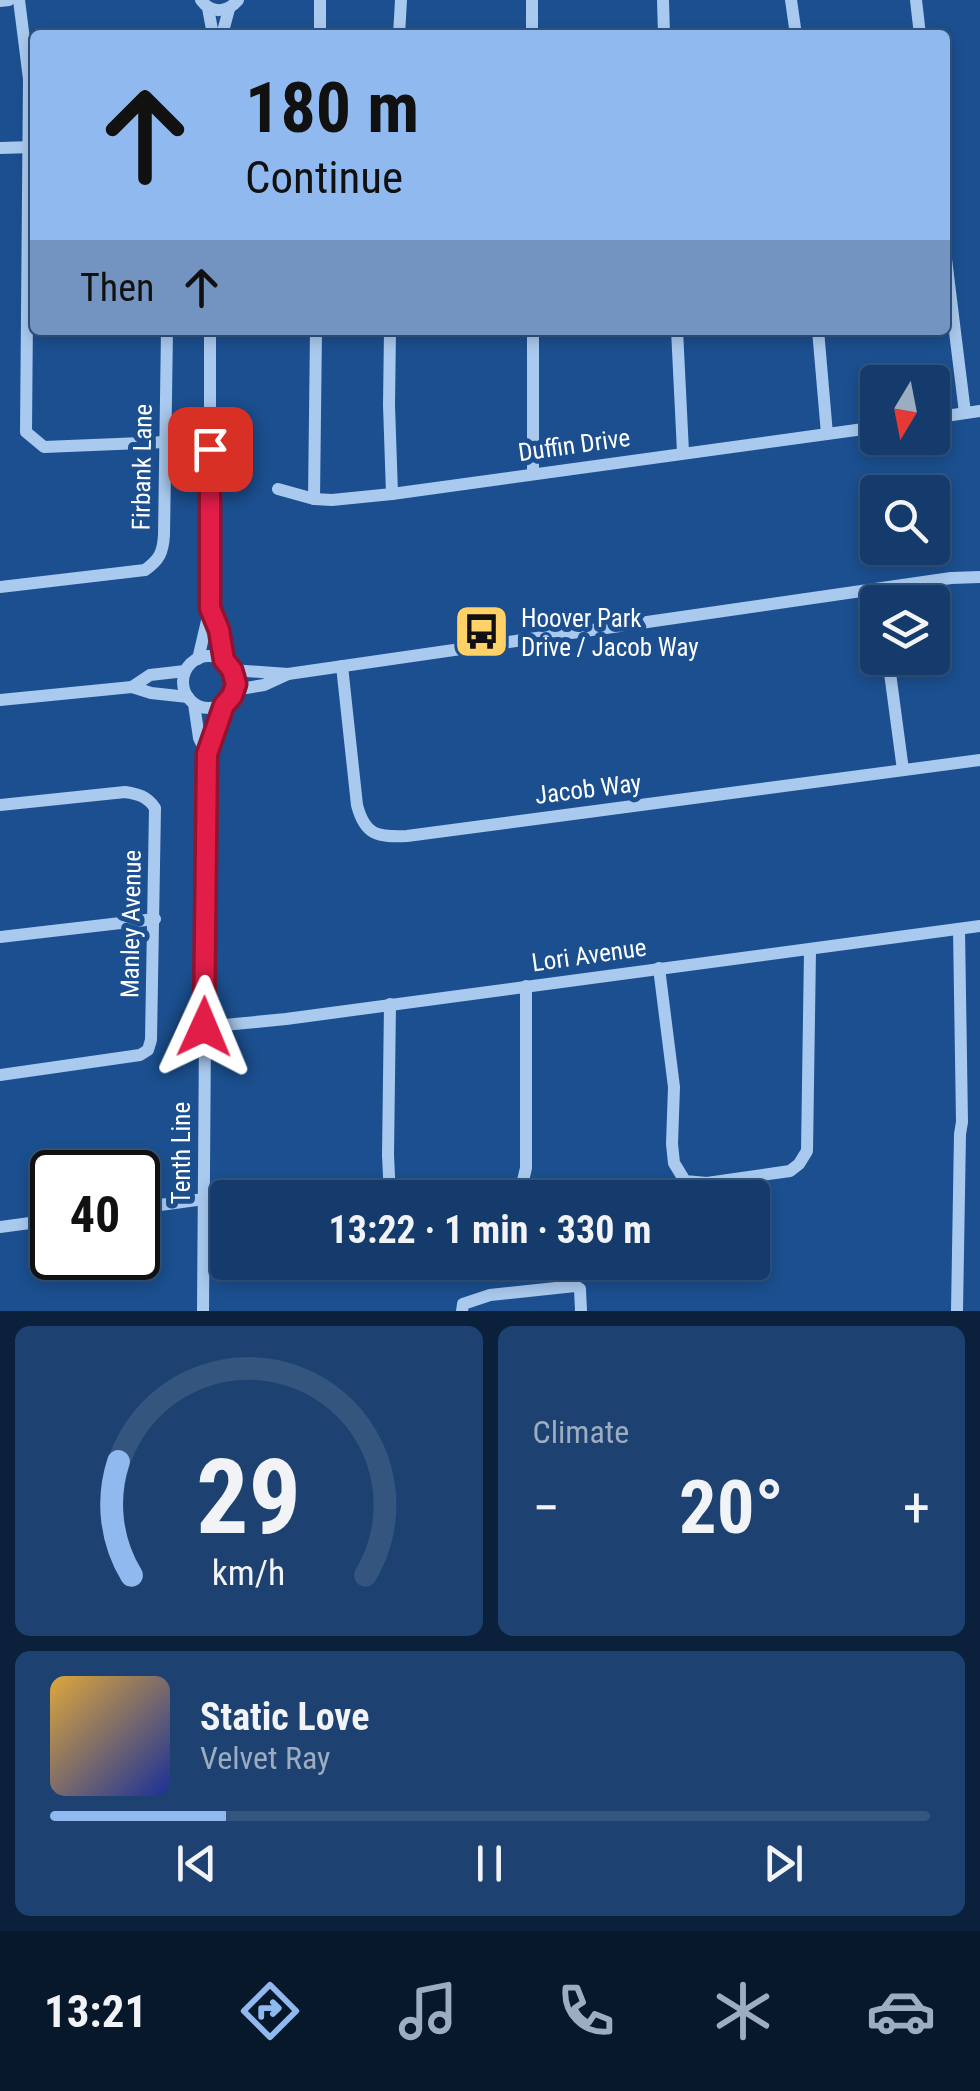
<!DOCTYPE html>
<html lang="en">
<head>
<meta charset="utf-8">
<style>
	:root { --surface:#143b6b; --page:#1d4271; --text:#f1f3f6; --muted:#9dadc1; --line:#33557e; --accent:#90b9f0 }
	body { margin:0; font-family:"Roboto Condensed",sans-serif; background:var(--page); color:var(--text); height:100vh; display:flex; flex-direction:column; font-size:38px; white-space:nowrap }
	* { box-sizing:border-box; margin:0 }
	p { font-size:32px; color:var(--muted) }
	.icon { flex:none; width:55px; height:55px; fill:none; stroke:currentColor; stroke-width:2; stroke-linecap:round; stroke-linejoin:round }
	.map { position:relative; height:1311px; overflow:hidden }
	.drawer { display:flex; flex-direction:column; gap:15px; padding:15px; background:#0b203b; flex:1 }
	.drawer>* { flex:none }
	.top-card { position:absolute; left:30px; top:30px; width:920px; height:305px; border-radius:10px; box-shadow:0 5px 15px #0003,0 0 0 2px var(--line); background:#90b9f0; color:#111; overflow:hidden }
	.needle { width:65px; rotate:190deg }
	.buttons { position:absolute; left:860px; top:365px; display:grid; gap:20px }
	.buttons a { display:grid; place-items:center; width:90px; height:90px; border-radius:10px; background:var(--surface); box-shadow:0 5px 15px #0003,0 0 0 2px var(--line); font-size:50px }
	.speed { position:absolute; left:30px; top:1150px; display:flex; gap:20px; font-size:50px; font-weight:700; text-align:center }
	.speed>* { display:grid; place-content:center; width:130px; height:130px; border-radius:50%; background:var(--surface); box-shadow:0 5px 15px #0003,0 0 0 2px var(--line); line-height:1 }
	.speed .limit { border:5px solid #111; border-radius:15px; background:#fff; color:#111 }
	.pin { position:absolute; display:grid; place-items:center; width:85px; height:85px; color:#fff; margin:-42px; border-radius:20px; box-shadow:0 5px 15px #0006 }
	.me { position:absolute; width:110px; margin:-55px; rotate:1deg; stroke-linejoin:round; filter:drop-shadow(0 0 8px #0008) }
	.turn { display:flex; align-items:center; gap:35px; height:210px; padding:0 50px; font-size:45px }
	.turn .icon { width:130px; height:130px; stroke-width:2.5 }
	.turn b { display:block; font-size:70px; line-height:85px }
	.then { display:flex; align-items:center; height:95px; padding:0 50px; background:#0003; gap:20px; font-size:38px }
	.big { font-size:75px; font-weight:700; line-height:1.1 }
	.drawer .widget { flex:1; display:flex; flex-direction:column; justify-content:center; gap:15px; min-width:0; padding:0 35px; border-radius:15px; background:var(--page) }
	.drawer .dial { align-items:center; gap:0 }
	.dial svg { height:260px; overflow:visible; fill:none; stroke:var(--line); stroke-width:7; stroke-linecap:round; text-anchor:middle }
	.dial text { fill:var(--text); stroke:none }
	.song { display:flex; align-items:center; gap:30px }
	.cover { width:120px; height:120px; border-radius:15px; background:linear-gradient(135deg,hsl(40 70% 55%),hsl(230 70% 35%)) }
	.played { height:10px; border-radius:5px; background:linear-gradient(90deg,var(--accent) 20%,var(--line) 20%) }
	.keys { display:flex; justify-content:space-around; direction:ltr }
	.heat { display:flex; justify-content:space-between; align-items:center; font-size:55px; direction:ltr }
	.drawer .tiles { flex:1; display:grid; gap:15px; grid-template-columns:1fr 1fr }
	.widget:last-child { grid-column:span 2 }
	.trip { position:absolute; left:210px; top:1180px; width:560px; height:100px; border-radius:10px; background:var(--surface); box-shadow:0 5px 15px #0003,0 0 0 2px var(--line); font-weight:700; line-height:100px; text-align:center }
	.tab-bar { display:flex; height:160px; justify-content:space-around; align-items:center; background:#08182b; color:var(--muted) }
	.tab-bar .icon { width:70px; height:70px }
	.tab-bar .current { color:var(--accent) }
	.tab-bar b { font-size:45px; color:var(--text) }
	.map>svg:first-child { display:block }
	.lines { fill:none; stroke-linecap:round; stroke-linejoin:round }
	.minor { stroke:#a9c9ee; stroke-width:12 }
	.route-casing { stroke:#92132f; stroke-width:25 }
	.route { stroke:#e11d48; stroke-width:18 }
	.labels { text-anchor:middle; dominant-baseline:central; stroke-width:10; stroke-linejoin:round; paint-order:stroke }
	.street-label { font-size:25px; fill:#fff; stroke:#1b4f8f }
	.poi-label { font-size:25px; fill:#fff; stroke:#1b4f8f; text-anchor:start }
</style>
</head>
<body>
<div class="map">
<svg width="980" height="1311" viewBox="0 0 980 1311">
	<rect width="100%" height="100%" fill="#1b4f8f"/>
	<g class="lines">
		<g class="minor">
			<polyline points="19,0 29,79 26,432 44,447 166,442"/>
			<path d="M201,0C211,14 227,13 238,0"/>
			<polyline points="532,0 532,35"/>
			<polyline points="663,0 664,35"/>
			<polyline points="791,0 796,35"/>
			<polyline points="916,0 920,35"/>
			<polyline points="0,1 9,0"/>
			<polyline points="208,8 213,35"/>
			<polyline points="222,35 229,9"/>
			<polyline points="320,35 320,0"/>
			<polyline points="399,35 401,0"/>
			<polyline points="0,148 33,147"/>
			<polyline points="945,251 965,413"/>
			<polyline points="390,330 389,405 392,494"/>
			<polyline points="533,330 533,474"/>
			<polyline points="677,330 683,452"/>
			<polyline points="818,330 827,434"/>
			<polyline points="932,418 980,411"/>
			<polyline points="278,489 314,499 332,500 392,494 878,427"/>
			<polyline points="314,499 316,330"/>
			<path d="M0,587L145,570C159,560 163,553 164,535L167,330"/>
			<polyline points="210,608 219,630 224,660"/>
			<circle cx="209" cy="682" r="26"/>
			<polyline points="888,658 903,770"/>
			<polyline points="198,659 210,608 210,330"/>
			<path d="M342,666L357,805C365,836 378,837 407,836L980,760"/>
			<polyline points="232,670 288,674 951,578 980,577"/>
			<polyline points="132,687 150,675 185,671"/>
			<polyline points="234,690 264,685 288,674"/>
			<polyline points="0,700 132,687 151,693 188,697"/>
			<polyline points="194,704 199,738 207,754"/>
			<path d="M0,805L125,792C138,794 147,796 155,808L151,1040L148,1050L140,1055L0,1075"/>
			<polyline points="0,937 155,919"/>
			<polyline points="659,968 674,1087 672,1144 674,1163 685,1181 707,1183 790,1171 799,1164 807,1151 810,950"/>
			<polyline points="390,1004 388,1155 390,1198"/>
			<polyline points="204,1027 286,1019 980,926"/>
			<polyline points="508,1198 521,1189 526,1168 526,986"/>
			<polyline points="138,1208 204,1199"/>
			<polyline points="0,1227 52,1220"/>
			<polyline points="203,1311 207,754 223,705"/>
			<polyline points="462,1311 463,1304 490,1295 575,1286 580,1289 581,1311"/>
			<polyline points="957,1311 960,1134 962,1122 959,929"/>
		</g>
	</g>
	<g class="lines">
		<defs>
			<polyline id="route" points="204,1027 207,754 224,705 232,696 236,684 232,670 224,660 219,630 210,608 210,449"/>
		</defs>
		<use href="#route" class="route-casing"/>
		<use href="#route" class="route"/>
	</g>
	<defs>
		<symbol id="bus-square" viewBox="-11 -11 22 22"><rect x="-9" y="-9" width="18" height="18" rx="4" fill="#ffd166" stroke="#1b4f8f"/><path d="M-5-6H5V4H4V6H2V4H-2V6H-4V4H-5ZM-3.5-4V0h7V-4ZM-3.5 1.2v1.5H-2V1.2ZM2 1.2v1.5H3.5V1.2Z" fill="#111"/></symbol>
	</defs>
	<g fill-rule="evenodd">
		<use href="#bus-square" x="450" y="600" width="63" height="63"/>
	</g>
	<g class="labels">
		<g class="street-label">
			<text transform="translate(574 445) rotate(-8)">Duffin Drive</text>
			<text transform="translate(142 467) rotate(-89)">Firbank Lane</text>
			<text transform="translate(588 789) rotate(-7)">Jacob Way</text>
			<text transform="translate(131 924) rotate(-89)">Manley Avenue</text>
			<text transform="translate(589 955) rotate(-8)">Lori Avenue</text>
			<text transform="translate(181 1153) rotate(-90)">Tenth Line</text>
		</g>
		<g class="poi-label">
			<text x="521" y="618">Hoover Park<tspan x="521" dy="29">Drive / Jacob Way</tspan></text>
		</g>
	</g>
</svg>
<div class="buttons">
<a><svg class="needle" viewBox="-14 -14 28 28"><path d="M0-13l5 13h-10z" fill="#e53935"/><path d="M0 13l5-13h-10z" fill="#9dadc1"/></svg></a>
<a><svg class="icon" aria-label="search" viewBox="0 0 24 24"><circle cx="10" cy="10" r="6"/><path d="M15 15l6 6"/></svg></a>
<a><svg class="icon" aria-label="layers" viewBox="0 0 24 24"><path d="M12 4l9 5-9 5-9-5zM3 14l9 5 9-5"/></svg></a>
</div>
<div class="speed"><div class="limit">40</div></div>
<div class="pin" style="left:210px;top:449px;background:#d93025"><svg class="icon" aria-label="arrive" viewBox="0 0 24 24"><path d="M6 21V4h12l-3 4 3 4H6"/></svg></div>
<svg class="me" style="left:204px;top:1027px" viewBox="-20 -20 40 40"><path d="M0-17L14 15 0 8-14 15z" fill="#e11d48" stroke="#fff" stroke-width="4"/></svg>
<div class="trip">13:22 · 1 min · 330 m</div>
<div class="top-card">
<div class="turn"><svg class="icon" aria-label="ahead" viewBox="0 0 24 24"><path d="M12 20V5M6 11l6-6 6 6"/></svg><div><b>180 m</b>Continue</div></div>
<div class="then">Then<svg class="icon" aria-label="ahead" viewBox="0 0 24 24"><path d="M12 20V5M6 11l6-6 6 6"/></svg></div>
</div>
</div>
<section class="drawer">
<div class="tiles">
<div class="widget dial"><svg viewBox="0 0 100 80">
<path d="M14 69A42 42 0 1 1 86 69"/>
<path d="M14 69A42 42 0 0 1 10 34" stroke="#90b9f0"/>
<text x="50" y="56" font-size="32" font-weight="700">29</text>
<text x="50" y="72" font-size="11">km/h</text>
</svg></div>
<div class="widget"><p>Climate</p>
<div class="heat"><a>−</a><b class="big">20°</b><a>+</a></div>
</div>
<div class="widget">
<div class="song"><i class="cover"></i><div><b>Static Love</b><p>Velvet Ray</p></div></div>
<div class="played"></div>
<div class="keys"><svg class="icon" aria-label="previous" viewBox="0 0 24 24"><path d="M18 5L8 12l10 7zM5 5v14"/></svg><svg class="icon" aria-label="pause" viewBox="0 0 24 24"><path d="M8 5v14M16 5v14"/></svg><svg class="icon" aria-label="next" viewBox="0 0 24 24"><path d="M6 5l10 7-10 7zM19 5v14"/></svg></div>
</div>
</div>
</section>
<nav class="tab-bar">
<b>13:21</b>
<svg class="icon current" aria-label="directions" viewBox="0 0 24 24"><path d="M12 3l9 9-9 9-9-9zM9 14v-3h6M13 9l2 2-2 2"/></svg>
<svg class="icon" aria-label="music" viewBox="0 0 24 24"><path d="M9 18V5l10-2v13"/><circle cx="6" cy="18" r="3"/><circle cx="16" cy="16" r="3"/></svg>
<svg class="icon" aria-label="phone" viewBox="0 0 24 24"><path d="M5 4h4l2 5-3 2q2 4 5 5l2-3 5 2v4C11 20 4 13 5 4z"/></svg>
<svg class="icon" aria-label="climate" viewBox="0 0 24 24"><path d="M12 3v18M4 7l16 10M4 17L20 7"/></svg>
<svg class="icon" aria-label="car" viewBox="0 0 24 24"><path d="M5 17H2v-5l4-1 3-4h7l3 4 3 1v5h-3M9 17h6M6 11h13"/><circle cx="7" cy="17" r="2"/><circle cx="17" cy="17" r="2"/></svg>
</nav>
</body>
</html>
